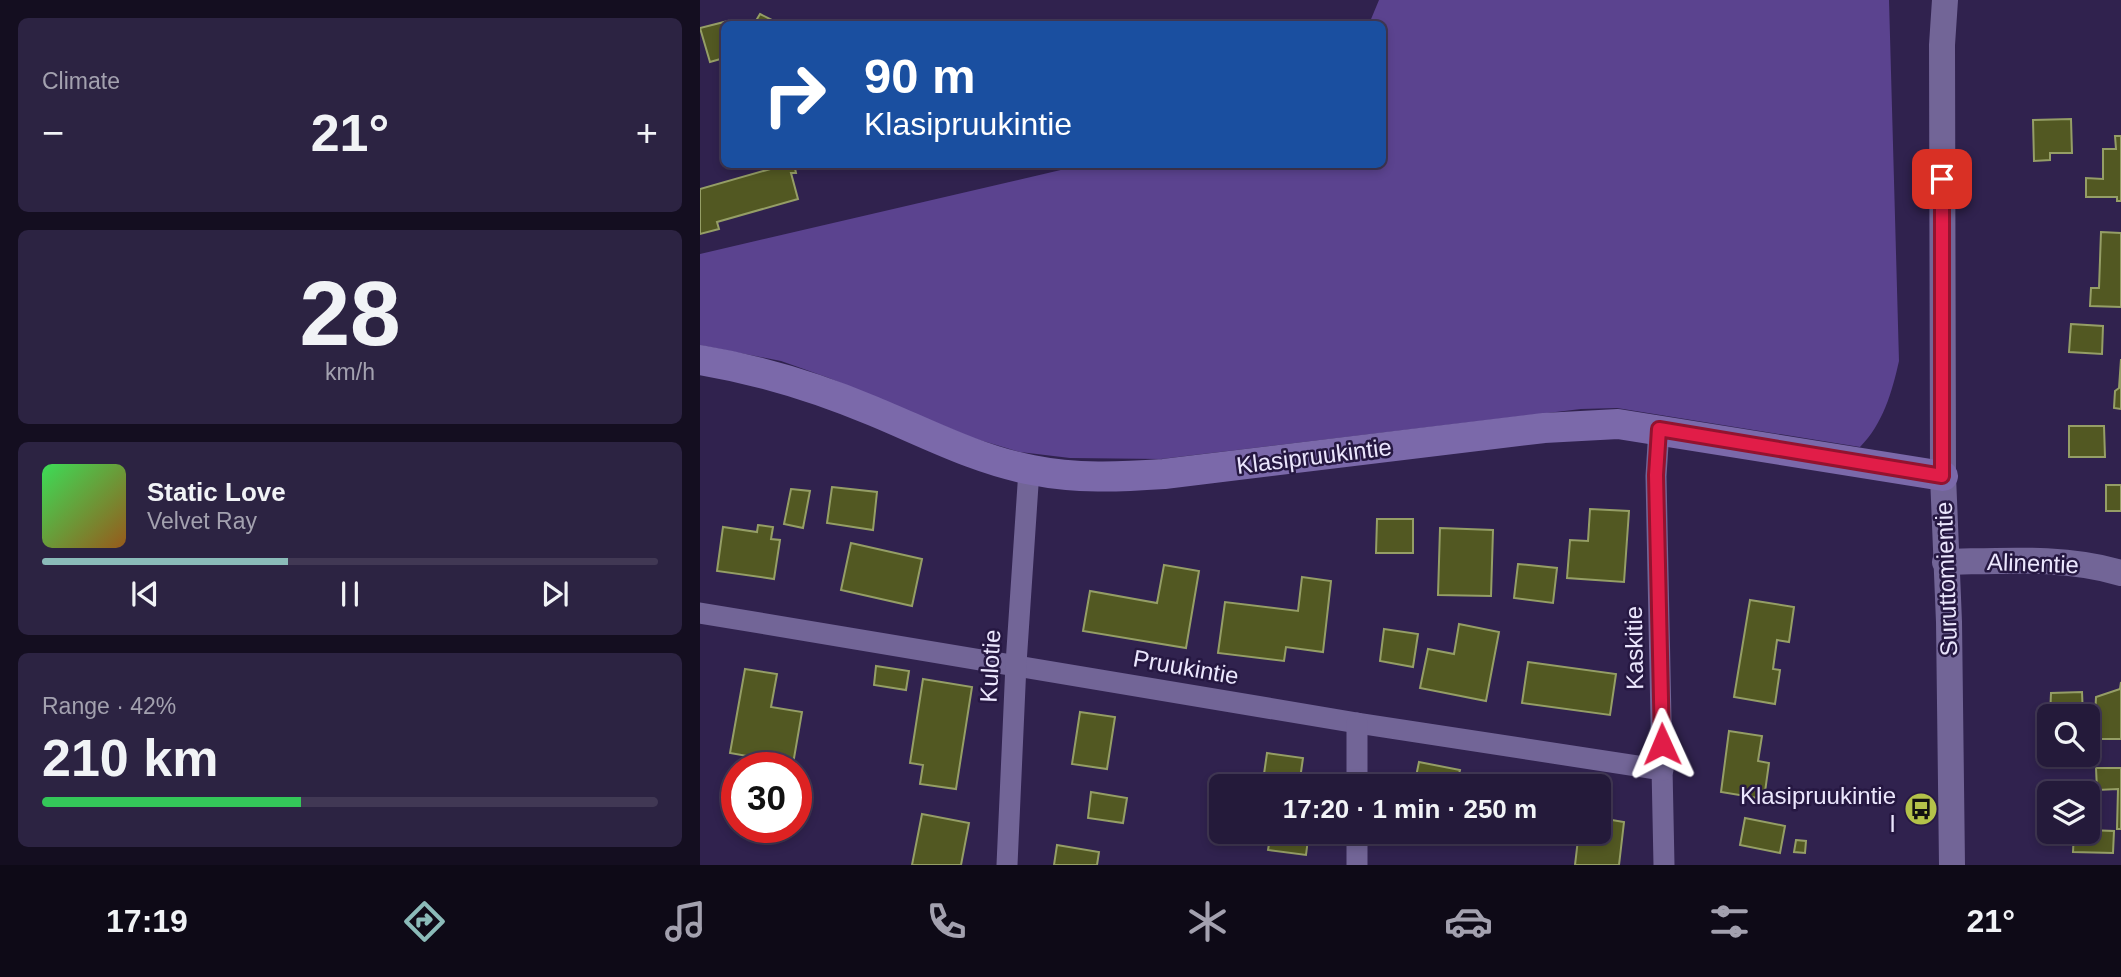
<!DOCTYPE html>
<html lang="en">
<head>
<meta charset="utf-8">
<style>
	:root { --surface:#241a3a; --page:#2c2342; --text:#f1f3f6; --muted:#a3a1af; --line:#413854; --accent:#8bbbb9 }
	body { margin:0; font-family:Arial,sans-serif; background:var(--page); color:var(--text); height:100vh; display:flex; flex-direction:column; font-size:26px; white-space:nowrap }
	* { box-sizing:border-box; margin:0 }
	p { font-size:23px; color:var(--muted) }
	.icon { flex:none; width:38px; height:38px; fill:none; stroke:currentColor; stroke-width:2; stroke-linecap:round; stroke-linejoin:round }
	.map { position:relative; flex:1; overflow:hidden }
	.panel { display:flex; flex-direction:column; gap:18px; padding:18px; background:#140e20; width:700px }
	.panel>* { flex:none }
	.top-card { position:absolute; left:21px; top:21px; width:665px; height:147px; border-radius:10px; box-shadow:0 4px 10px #0003,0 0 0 2px var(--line); background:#1a4fa0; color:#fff; overflow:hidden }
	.fabs { position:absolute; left:1337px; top:704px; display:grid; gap:14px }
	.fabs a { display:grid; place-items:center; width:63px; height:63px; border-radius:10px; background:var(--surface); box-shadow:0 4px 10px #0003,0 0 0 2px var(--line); font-size:35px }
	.speed { position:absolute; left:21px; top:752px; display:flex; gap:14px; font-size:35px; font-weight:700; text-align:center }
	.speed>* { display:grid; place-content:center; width:91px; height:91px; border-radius:50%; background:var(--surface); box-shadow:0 4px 10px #0003,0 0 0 2px var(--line); line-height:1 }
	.speed .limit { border:10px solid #d22; background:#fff; color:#111 }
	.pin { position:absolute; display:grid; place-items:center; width:60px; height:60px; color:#fff; margin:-30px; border-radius:14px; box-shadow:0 4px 10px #0006 }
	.me { position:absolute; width:77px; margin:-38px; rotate:359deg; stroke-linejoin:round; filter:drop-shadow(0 0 5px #0008) }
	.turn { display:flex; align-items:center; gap:24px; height:147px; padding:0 28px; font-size:32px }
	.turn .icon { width:91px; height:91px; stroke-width:2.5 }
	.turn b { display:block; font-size:49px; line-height:60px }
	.big { font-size:52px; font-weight:700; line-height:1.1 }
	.panel .card { flex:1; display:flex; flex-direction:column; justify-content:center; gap:10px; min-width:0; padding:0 24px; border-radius:10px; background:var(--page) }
	.panel .dial { align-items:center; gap:0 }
	.dial b { font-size:91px; line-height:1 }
	.song { display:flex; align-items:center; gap:21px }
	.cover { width:84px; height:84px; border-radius:10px; background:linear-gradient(135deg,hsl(130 70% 55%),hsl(30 70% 35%)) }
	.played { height:7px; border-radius:4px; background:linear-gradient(90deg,var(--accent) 40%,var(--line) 40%) }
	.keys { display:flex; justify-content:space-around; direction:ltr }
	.heat { display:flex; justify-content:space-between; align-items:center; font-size:38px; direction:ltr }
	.charge { height:10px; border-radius:5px; background:linear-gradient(90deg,#34c759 42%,var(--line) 0) }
	.trip { position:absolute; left:509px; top:774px; width:402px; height:70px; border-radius:10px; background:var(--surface); box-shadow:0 4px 10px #0003,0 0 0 2px var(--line); font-weight:700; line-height:70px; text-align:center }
	.tabs { display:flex; height:112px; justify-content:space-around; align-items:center; background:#0e0a17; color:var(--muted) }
	.tabs .icon { width:49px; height:49px }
	.tabs .selected { color:var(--accent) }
	.tabs b { font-size:32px; color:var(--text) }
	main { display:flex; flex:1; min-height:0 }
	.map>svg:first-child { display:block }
	.green { fill:#5b438f }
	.building { fill:#525822; stroke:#959e66; stroke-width:2 }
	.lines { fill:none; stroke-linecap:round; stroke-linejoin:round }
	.minor { stroke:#726597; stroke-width:21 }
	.tertiary { stroke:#726597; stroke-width:26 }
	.secondary { stroke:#7b69aa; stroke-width:30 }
	.route-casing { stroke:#92132f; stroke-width:18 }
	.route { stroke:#e11d48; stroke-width:12 }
	.labels { text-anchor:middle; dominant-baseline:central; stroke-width:5; stroke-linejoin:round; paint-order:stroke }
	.street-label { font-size:24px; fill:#ebe6fd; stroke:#261842 }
	.poi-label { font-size:24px; fill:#ebe6fd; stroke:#261842; text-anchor:end }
</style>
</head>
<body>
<main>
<section class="panel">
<div class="card"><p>Climate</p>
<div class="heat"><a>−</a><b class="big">21°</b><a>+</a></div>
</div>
<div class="card dial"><b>28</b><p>km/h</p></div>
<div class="card">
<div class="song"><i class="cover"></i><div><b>Static Love</b><p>Velvet Ray</p></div></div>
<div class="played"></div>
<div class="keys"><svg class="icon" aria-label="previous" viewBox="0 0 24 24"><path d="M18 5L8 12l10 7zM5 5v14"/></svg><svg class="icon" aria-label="pause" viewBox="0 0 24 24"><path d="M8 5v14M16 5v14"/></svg><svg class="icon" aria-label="next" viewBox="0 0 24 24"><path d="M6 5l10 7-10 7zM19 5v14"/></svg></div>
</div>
<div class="card"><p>Range · 42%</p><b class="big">210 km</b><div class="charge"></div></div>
</section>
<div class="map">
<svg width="1421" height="865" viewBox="0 0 1421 865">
	<rect width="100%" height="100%" fill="#30224e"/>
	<path class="green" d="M679,0H1189L1199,361C1192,392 1183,424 1160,447L917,408L881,409L461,459L370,458L320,452L273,438L129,378L81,361L0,345V254L382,165L682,164V24H669Z"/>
	<g class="building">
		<polygon points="60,14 76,22 75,24 54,24"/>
		<polygon points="28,21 29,24 24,24 24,58 10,62 0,28"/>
		<polygon points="1371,119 1372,153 1350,153 1350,160 1334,161 1333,120"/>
		<polygon points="1415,136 1421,136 1421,201 1417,201 1417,197 1386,197 1386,178 1403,179 1403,149 1416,149"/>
		<polygon points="88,164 94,164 96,173 91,173 98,199 17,222 19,229 0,234 0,189"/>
		<polygon points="1401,232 1421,233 1421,307 1390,306 1391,288 1399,288"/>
		<polygon points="1371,324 1403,326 1402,354 1369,352"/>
		<polygon points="1421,359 1421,409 1414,408 1415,391 1419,388"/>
		<polygon points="1369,426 1404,426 1405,457 1369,457"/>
		<rect x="1406" y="485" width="15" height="26"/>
		<polygon points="132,487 177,492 173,530 127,523"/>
		<polygon points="91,489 110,491 103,528 84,524"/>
		<polygon points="890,509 929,511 924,582 867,578 870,540 888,541"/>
		<polygon points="677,519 713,519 713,553 676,553"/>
		<polygon points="58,525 73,527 71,539 80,540 74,579 17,571 23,527 57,532"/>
		<polygon points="740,528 793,530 791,596 738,595"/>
		<polygon points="151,543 222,559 212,606 141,590"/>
		<polygon points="818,564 857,568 853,603 814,598"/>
		<polygon points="464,565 499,571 486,648 383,631 390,591 457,603"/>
		<polygon points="602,577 631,581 623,652 586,647 584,661 518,653 525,602 598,611"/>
		<polygon points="1050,600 1094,607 1089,642 1077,640 1073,669 1080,670 1075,704 1034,697"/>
		<polygon points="759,624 799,632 786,701 720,688 728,649 754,654"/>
		<polygon points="684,629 718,634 713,667 680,661"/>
		<polygon points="828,662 916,674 910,715 822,703"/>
		<polygon points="176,666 209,671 206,690 174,685"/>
		<polygon points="45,669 77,674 71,707 102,712 93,764 30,753"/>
		<polygon points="223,679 272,687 256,789 220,784 223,765 210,763"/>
		<polygon points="1421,682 1421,739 1394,739 1396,697 1420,689"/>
		<polygon points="1382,692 1383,716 1350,716 1351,693"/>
		<polygon points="380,712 415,717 407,769 372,764"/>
		<polygon points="1029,731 1062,736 1058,761 1069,763 1064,799 1021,792"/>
		<polygon points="567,753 603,758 599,786 563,781"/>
		<polygon points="719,762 760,770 756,786 714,786"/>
		<polygon points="1396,768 1421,768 1421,829 1417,829 1418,789 1397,790"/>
		<polygon points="391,792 427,798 423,823 388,818"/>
		<polygon points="222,814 269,823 261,865 212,865"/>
		<polygon points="900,818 924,822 919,865 875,865 879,831 900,831"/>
		<polygon points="1045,818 1085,826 1080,853 1040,845"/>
		<polygon points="1388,830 1414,831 1413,853 1373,852 1374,831"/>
		<polygon points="565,831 609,831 606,855 568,850 571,832"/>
		<polygon points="1096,840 1106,841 1105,853 1094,852"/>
		<polygon points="357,845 399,852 397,865 354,865"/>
	</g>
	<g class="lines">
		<g class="minor">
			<polyline points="959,429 956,476 964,865"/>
			<polyline points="0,613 657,723 963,770"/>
			<polyline points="657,786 657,723"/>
			<polyline points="307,865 316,664 329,470"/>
			<polyline points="657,865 657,831"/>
		</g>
		<g class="tertiary">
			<polyline points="1245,0 1242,45 1243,476 1249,622 1252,865"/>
			<path d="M1245,562C1302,561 1365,556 1421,573"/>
		</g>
		<path class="secondary" d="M0,360C60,370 116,387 173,411C224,432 277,460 332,470C376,479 420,477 464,474L844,428L918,424L1243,476"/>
	</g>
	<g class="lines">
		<defs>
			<polyline id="route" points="962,744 956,475 959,429 1242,476 1242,179"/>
		</defs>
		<use href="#route" class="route-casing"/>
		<use href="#route" class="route"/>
	</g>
	<defs>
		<symbol id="bus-disc" viewBox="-11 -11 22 22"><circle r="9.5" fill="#b4c24a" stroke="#261842"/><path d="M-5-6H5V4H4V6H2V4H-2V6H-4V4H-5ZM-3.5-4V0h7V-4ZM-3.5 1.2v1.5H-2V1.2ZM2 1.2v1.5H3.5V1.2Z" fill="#111"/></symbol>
	</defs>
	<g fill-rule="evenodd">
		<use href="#bus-disc" x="1202" y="790" width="38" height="38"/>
	</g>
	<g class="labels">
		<g class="street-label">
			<text transform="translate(614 456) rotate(-7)">Klasipruukintie</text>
			<text transform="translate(1333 563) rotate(2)">Alinentie</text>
			<text transform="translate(1246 579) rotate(-92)">Suruttomientie</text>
			<text transform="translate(934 648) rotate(-91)">Kaskitie</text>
			<text transform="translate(290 666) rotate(-87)">Kulotie</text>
			<text transform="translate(486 667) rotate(10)">Pruukintie</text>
		</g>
		<g class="poi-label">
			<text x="1196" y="795">Klasipruukintie<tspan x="1196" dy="28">I</tspan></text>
		</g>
	</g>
</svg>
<div class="fabs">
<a><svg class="icon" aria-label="search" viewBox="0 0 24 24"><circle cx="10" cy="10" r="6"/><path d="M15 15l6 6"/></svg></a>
<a><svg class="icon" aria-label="layers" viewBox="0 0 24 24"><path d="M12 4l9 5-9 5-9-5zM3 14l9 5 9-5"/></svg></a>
</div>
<div class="speed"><div class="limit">30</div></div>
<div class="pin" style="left:1242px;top:179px;background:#d93025"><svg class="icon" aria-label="arrive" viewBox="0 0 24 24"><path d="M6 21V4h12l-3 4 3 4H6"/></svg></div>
<svg class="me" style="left:962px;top:744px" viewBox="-20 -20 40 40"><path d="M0-17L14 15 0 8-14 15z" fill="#e11d48" stroke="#fff" stroke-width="4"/></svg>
<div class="trip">17:20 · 1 min · 250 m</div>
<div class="top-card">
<div class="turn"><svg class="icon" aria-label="right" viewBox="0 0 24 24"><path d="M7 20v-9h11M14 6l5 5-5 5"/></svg><div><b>90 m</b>Klasipruukintie</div></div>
</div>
</div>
</main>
<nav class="tabs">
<b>17:19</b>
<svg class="icon selected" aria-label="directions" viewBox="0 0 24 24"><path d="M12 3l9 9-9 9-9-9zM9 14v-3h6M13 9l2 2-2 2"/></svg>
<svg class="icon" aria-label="music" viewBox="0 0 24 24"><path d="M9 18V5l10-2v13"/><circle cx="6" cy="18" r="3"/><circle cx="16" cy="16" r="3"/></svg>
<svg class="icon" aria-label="phone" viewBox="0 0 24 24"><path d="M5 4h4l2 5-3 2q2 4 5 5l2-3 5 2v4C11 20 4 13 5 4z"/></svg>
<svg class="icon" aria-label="climate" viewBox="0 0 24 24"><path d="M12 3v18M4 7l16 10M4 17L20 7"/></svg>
<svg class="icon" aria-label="car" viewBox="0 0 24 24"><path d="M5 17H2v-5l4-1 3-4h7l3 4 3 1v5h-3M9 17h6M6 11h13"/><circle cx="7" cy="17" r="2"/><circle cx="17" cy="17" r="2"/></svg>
<svg class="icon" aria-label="filters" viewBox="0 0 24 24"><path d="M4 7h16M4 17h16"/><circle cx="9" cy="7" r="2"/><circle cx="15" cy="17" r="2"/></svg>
<b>21°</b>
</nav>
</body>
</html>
